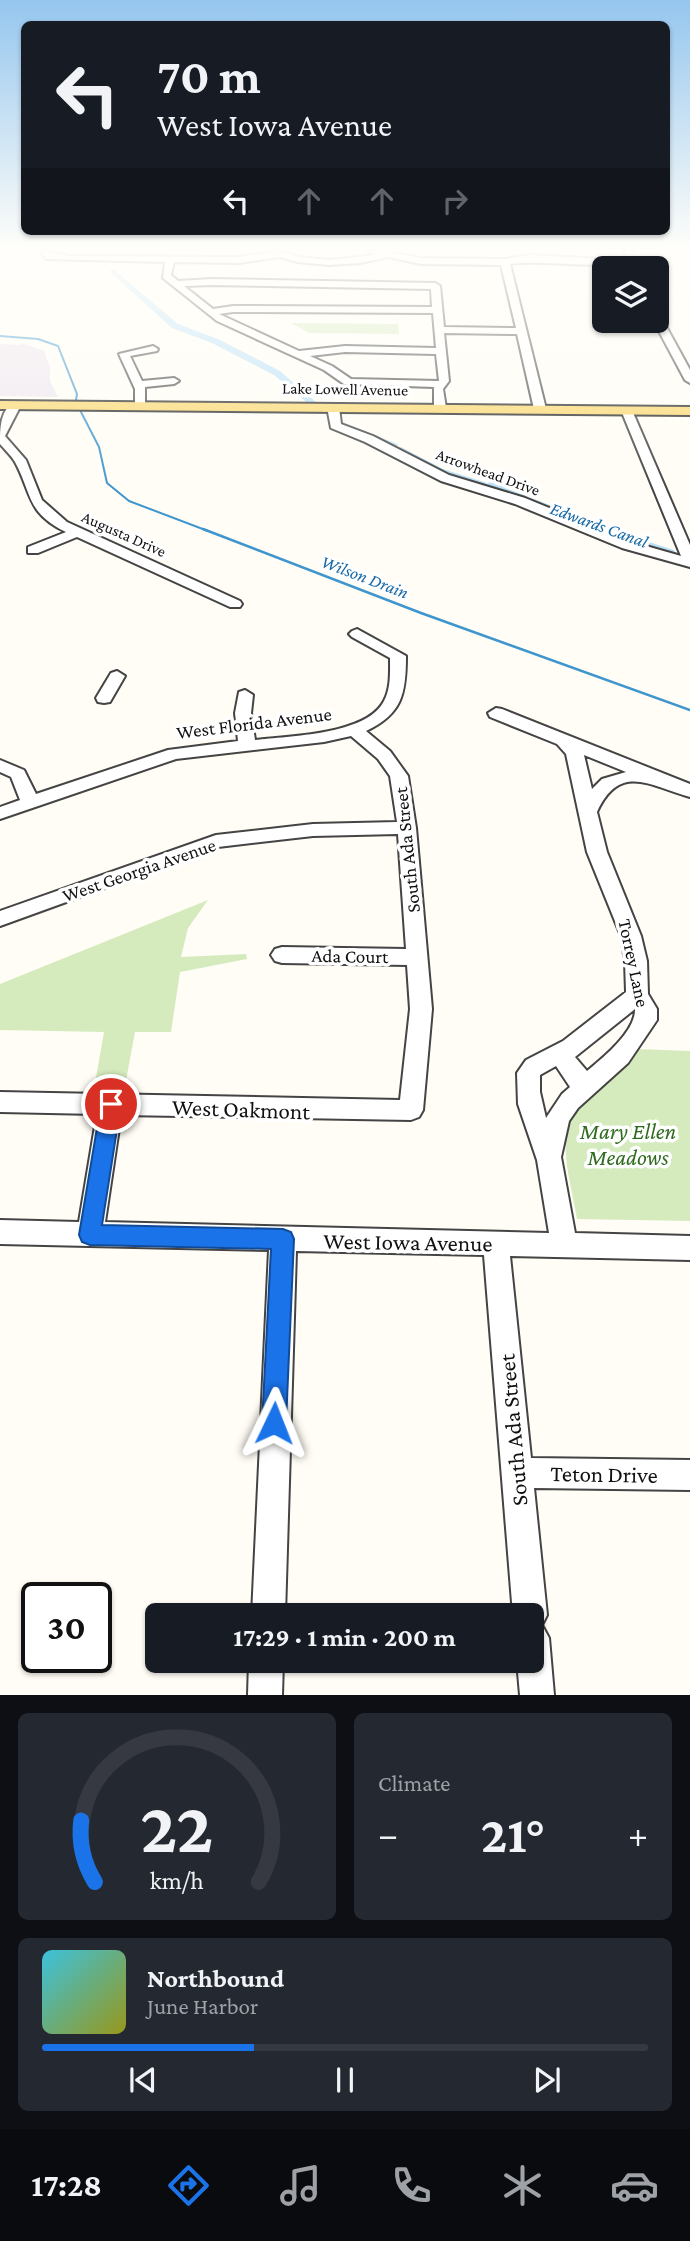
<!DOCTYPE html>
<html lang="en">
<head>
<meta charset="utf-8">
<style>
	:root { --surface:#171b24; --page:#242831; --text:#f1f3f6; --muted:#9ea1a6; --line:#363941; --accent:#1a73e8 }
	body { margin:0; font-family:"Crimson Pro",serif; background:var(--page); color:var(--text); height:100vh; display:flex; flex-direction:column; font-size:26px; white-space:nowrap }
	* { box-sizing:border-box; margin:0 }
	p { font-size:23px; color:var(--muted) }
	.icon { flex:none; width:38px; height:38px; fill:none; stroke:currentColor; stroke-width:2; stroke-linecap:round; stroke-linejoin:round }
	.map { position:relative; height:1695px; overflow:hidden }
	.panel { display:flex; flex-direction:column; gap:18px; padding:18px; background:#0d0f14; flex:1 }
	.panel>* { flex:none }
	.top-card { position:absolute; left:21px; top:21px; width:649px; height:214px; border-radius:10px; box-shadow:0 2px 5px #0004; background:#171b24; color:var(--text); overflow:hidden }
	.controls { position:absolute; left:592px; top:256px; display:grid; gap:14px }
	.controls a { display:grid; place-items:center; width:77px; height:77px; border-radius:10px; background:var(--surface); box-shadow:0 2px 5px #0004; font-size:35px }
	.speed { position:absolute; left:21px; top:1582px; display:flex; gap:14px; font-size:35px; font-weight:700; text-align:center }
	.speed>* { display:grid; place-content:center; width:91px; height:91px; border-radius:50%; background:var(--surface); box-shadow:0 2px 5px #0004; line-height:1 }
	.speed .limit { border:4px solid #111; border-radius:10px; background:#fff; color:#111 }
	.pin { position:absolute; display:grid; place-items:center; width:60px; height:60px; color:#fff; margin:-30px; border:4px solid #fff; border-radius:50%; box-shadow:0 2px 7px #0007 }
	.me { position:absolute; width:77px; margin:-38px; rotate:2deg; stroke-linejoin:round; filter:drop-shadow(0 0 5px #0008) }
	.turn { display:flex; align-items:center; gap:24px; height:147px; padding:0 21px; font-size:32px }
	.turn .icon { width:91px; height:91px; stroke-width:2.5 }
	.turn b { display:block; font-size:49px; line-height:60px }
	.lanes { display:flex; align-items:center; height:66px; padding:0 21px; background:#0003; justify-content:center; gap:35px; direction:ltr }
	.lanes .off { opacity:.35 }
	.big { font-size:52px; font-weight:700; line-height:1.1 }
	.panel .tile { flex:1; display:flex; flex-direction:column; justify-content:center; gap:10px; min-width:0; padding:0 24px; border-radius:10px; background:var(--page) }
	.panel .dial { align-items:center; gap:0 }
	.dial svg { height:182px; overflow:visible; fill:none; stroke:var(--line); stroke-width:7; stroke-linecap:round; text-anchor:middle }
	.dial text { fill:var(--text); stroke:none }
	.song { display:flex; align-items:center; gap:21px }
	.cover { width:84px; height:84px; border-radius:10px; background:linear-gradient(135deg,hsl(190 70% 55%),hsl(60 70% 35%)) }
	.played { height:7px; border-radius:4px; background:linear-gradient(90deg,var(--accent) 35%,var(--line) 35%) }
	.keys { display:flex; justify-content:space-around; direction:ltr }
	.heat { display:flex; justify-content:space-between; align-items:center; font-size:38px; direction:ltr }
	.panel .tiles { flex:1; display:grid; gap:18px; grid-template-columns:1fr 1fr }
	.tile:last-child { grid-column:span 2 }
	.trip { position:absolute; left:145px; top:1603px; width:399px; height:70px; border-radius:10px; background:var(--surface); box-shadow:0 2px 5px #0004; font-weight:700; line-height:70px; text-align:center }
	.tabs { display:flex; height:112px; justify-content:space-around; align-items:center; background:#090b0e; color:var(--muted) }
	.tabs .icon { width:49px; height:49px }
	.tabs .on { color:var(--accent) }
	.tabs b { font-size:32px; color:var(--text) }
	.map>svg:first-child { display:block }
	.industrial { fill:#eee6ef }
	.green { fill:#d5ebbd }
	.lines { fill:none; stroke-linecap:round; stroke-linejoin:round }
	.stream-far1 { stroke:#3f96cf; stroke-width:2 }
	.stream { stroke:#3f96cf; stroke-width:2.5 }
	.canal { fill:#b9e0f7; fill-rule:evenodd }
	.minor-casing { stroke:#444; stroke-width:4 }
	.major-casing { stroke:#222; stroke-width:4 }
	.minor { fill:#fff; fill-rule:evenodd }
	.major { fill:#f9d66b; fill-rule:evenodd }
	.route { fill:#1a73e8; stroke:#114b97; stroke-width:2 }
	.labels { text-anchor:middle; dominant-baseline:central; stroke-width:7; stroke-linejoin:round; paint-order:stroke }
	.far-street-label { font-size:16px; fill:#111; stroke:#fff }
	.far-water-label { font-size:18px; font-style:italic; fill:#1768a6; stroke:#fff }
	.street-label { font-size:19px; fill:#111; stroke:#fff }
	.near-street-label { font-size:23px; fill:#111; stroke:#fff }
	.near-park-label { font-size:23px; font-style:italic; fill:#2f6b1f; stroke:#fff }
</style>
</head>
<body>
<div class="map">
<svg width="690" height="1695" viewBox="0 0 690 1695">
	<rect width="100%" height="100%" fill="#fffdf5"/>
	<polygon class="industrial" points="22,343 44,351 50,367 50,381 58,397 0,396 0,344 20,345"/>
	<g class="green">
		<polygon points="291,323 398,324 399,334 309,333"/>
		<polygon points="208,900 188,928 181,957 246,954 247,959 180,972 171,1032 135,1032 124,1091 94,1089 104,1032 0,1030 0,984"/>
		<path d="M637,1049L690,1051V1221L577,1219C572,1186 558,1147 571,1115Z"/>
	</g>
	<g class="lines">
		<g class="stream-far1">
			<polyline points="0,336 38,339 58,346 77,394 76,400"/>
			<polyline points="81,412 99,447 107,483 129,501 208,531"/>
		</g>
		<polyline class="stream" points="203,529 421,613 690,710"/>
		<g class="canal">
			<polygon points="110,270 114,270 178,324 218,339 280,371 317,403 310,405 274,375 212,343 172,328 110,272"/>
			<polygon points="340,421 397,444 398,446 391,448 337,426 337,422"/>
			<polygon points="401,447 443,469 487,483 482,486 437,473 398,452 398,448"/>
			<polygon points="490,482 633,537 674,550 675,552 670,555 625,541 526,501 525,498 487,487 485,485"/>
		</g>
		<defs>
			<g id="minor">
				<path d="M41,251L70,256L239,257L281,251L299,257L329,260L377,255L367,251H383L421,258L505,259L531,255L603,259L625,258V251H633V260C614,271 540,259 510,264L546,409L540,412L534,409L517,334L444,333L449,381L443,389L446,408L440,411L434,408V387L344,384L324,370L217,321L163,278L165,262L46,259ZM280,257L298,262L329,265L360,263L388,257L421,264L501,265L516,328L444,327L440,286L435,283L212,279L178,281L171,275L174,262L239,263ZM212,285L431,289L432,307L233,306L213,309L184,286ZM233,312L433,313L436,348L345,346L299,351L219,314ZM345,352L436,354L439,381L351,379L332,366L310,356Z"/>
				<polygon points="656,314 661,317 690,370 690,383 685,380 653,320 656,320"/>
				<polygon points="153,346 158,349 157,351 130,356 142,381 174,378 179,381 174,384 145,387 145,405 135,407 135,389 119,354"/>
				<path d="M15,402L21,405L5,436L26,460L42,500L67,522L240,601L242,604L240,607H230L77,537L38,553H28V547L66,532C26,513 32,493 15,462C11,455 5,450 0,444C0,429 0,409 15,402Z"/>
				<polygon points="333,404 339,407 341,424 373,436 449,475 525,498 632,542 681,556 621,410 631,408 690,545 690,567 622,548 515,504 441,481 365,442 331,428 327,407"/>
				<path d="M357,629L406,656C406,694 402,714 366,731L390,751L408,776L416,828L432,1009L423,1110L419,1117L411,1120L121,1115L105,1222L549,1233L537,1160L518,1104L517,1073L526,1060L563,1041L626,992L625,961L621,936L587,852L566,754L557,744L490,717L488,713L496,708L502,709L690,784V797C652,787 620,761 597,812L607,852L641,936L647,961L648,994L657,1009V1020L628,1063L578,1108L569,1121L561,1157L575,1233L690,1236V1260L510,1256L531,1458L690,1460V1490L534,1488L547,1615L542,1625L549,1638L554,1695H520L517,1661H532V1615H513L484,1255L296,1251L285,1615H252L269,1250L0,1244V1220L79,1222L97,1114L0,1112V1092L400,1100L410,1009L407,965L282,963L275,961L271,955L275,949L282,947L406,949L398,834L313,836L218,847L0,926V911L216,835L313,824L397,822L390,776L378,759L351,736L324,742L176,759L0,819V807L20,800L11,777L0,772V760L24,770L36,794L168,750L238,741L235,713L239,692L245,690L253,695L251,713L255,740C288,736 367,735 384,701C391,688 390,673 390,658L352,637L349,634L352,631ZM584,755L626,772L602,779L592,789ZM635,1009C636,1031 603,1058 587,1071L575,1057ZM556,1066L570,1087L562,1094L546,1118L540,1092V1075Z"/>
				<polygon points="117,671 125,676 110,702 104,703 98,702 96,698 111,673"/>
				<polygon points="249,1661 283,1661 282,1695 248,1695"/>
			</g>
			<polygon id="major" points="0,401 690,407 690,415 0,409"/>
		</defs>
		<use href="#minor" class="minor-casing"/>
		<use href="#major" class="major-casing"/>
		<use href="#minor" class="minor"/>
		<use href="#major" class="major"/>
	</g>
	<linearGradient id="sky" x2="0" y2="1"><stop stop-color="#95c6ee"/><stop offset="0.51" stop-color="#fffefa"/><stop offset="1" stop-color="#fffefa" stop-opacity="0"/></linearGradient>
	<rect width="690" height="488" fill="url(#sky)"/>
	<polygon class="route" points="111,1095 118,1098 121,1104 102,1225 283,1229 291,1232 294,1239 286,1423 283,1432 274,1435 265,1432 262,1423 271,1249 90,1245 82,1242 79,1235 101,1104 104,1098"/>
	<g class="labels">
		<g class="far-street-label">
			<text transform="translate(345 389) rotate(1)">Lake Lowell Avenue</text>
			<text transform="translate(488 472) rotate(20)">Arrowhead Drive</text>
			<text transform="translate(124 534) rotate(24)">Augusta Drive</text>
		</g>
		<g class="far-water-label">
			<text transform="translate(599 525) rotate(20)">Edwards Canal</text>
			<text transform="translate(365 577) rotate(21)">Wilson Drain</text>
		</g>
		<g class="street-label">
			<text transform="translate(254 723) rotate(-7)">West Florida Avenue</text>
			<text transform="translate(407 850) rotate(-96)">South Ada Street</text>
			<text transform="translate(139 870) rotate(-19)">West Georgia Avenue</text>
			<text transform="translate(350 956) rotate(1)">Ada Court</text>
			<text transform="translate(634 963) rotate(78)">Torrey Lane</text>
		</g>
		<g class="near-street-label">
			<text transform="translate(241 1109) rotate(2)">West Oakmont</text>
			<text transform="translate(408 1242) rotate(1)">West Iowa Avenue</text>
			<text transform="translate(513 1430) rotate(-95)">South Ada Street</text>
			<text transform="translate(604 1474) rotate(1)">Teton Drive</text>
		</g>
		<g class="near-park-label">
			<text x="628" y="1131">Mary Ellen<tspan x="628" dy="26">Meadows</tspan></text>
		</g>
	</g>
</svg>
<div class="controls">
<a><svg class="icon" aria-label="layers" viewBox="0 0 24 24"><path d="M12 4l9 5-9 5-9-5zM3 14l9 5 9-5"/></svg></a>
</div>
<div class="speed"><div class="limit">30</div></div>
<div class="pin" style="left:111px;top:1104px;background:#d93025"><svg class="icon" aria-label="arrive" viewBox="0 0 24 24"><path d="M6 21V4h12l-3 4 3 4H6"/></svg></div>
<svg class="me" style="left:274px;top:1423px" viewBox="-20 -20 40 40"><path d="M0-17L14 15 0 8-14 15z" fill="#1a73e8" stroke="#fff" stroke-width="4"/></svg>
<div class="trip">17:29 · 1 min · 200 m</div>
<div class="top-card">
<div class="turn"><svg class="icon" aria-label="left" viewBox="0 0 24 24"><path d="M17 20v-9H6M10 6l-5 5 5 5"/></svg><div><b>70 m</b>West Iowa Avenue</div></div>
<div class="lanes"><svg class="icon" aria-label="left" viewBox="0 0 24 24"><path d="M17 20v-9H6M10 6l-5 5 5 5"/></svg><svg class="icon off" aria-label="ahead" viewBox="0 0 24 24"><path d="M12 20V5M6 11l6-6 6 6"/></svg><svg class="icon off" aria-label="ahead" viewBox="0 0 24 24"><path d="M12 20V5M6 11l6-6 6 6"/></svg><svg class="icon off" aria-label="right" viewBox="0 0 24 24"><path d="M7 20v-9h11M14 6l5 5-5 5"/></svg></div>
</div>
</div>
<section class="panel">
<div class="tiles">
<div class="tile dial"><svg viewBox="0 0 100 80">
<path d="M14 69A42 42 0 1 1 86 69"/>
<path d="M14 69A42 42 0 0 1 8 42" stroke="#1a73e8"/>
<text x="50" y="56" font-size="32" font-weight="700">22</text>
<text x="50" y="72" font-size="11">km/h</text>
</svg></div>
<div class="tile"><p>Climate</p>
<div class="heat"><a>−</a><b class="big">21°</b><a>+</a></div>
</div>
<div class="tile">
<div class="song"><i class="cover"></i><div><b>Northbound</b><p>June Harbor</p></div></div>
<div class="played"></div>
<div class="keys"><svg class="icon" aria-label="previous" viewBox="0 0 24 24"><path d="M18 5L8 12l10 7zM5 5v14"/></svg><svg class="icon" aria-label="pause" viewBox="0 0 24 24"><path d="M8 5v14M16 5v14"/></svg><svg class="icon" aria-label="next" viewBox="0 0 24 24"><path d="M6 5l10 7-10 7zM19 5v14"/></svg></div>
</div>
</div>
</section>
<nav class="tabs">
<b>17:28</b>
<svg class="icon on" aria-label="directions" viewBox="0 0 24 24"><path d="M12 3l9 9-9 9-9-9zM9 14v-3h6M13 9l2 2-2 2"/></svg>
<svg class="icon" aria-label="music" viewBox="0 0 24 24"><path d="M9 18V5l10-2v13"/><circle cx="6" cy="18" r="3"/><circle cx="16" cy="16" r="3"/></svg>
<svg class="icon" aria-label="phone" viewBox="0 0 24 24"><path d="M5 4h4l2 5-3 2q2 4 5 5l2-3 5 2v4C11 20 4 13 5 4z"/></svg>
<svg class="icon" aria-label="climate" viewBox="0 0 24 24"><path d="M12 3v18M4 7l16 10M4 17L20 7"/></svg>
<svg class="icon" aria-label="car" viewBox="0 0 24 24"><path d="M5 17H2v-5l4-1 3-4h7l3 4 3 1v5h-3M9 17h6M6 11h13"/><circle cx="7" cy="17" r="2"/><circle cx="17" cy="17" r="2"/></svg>
</nav>
</body>
</html>
